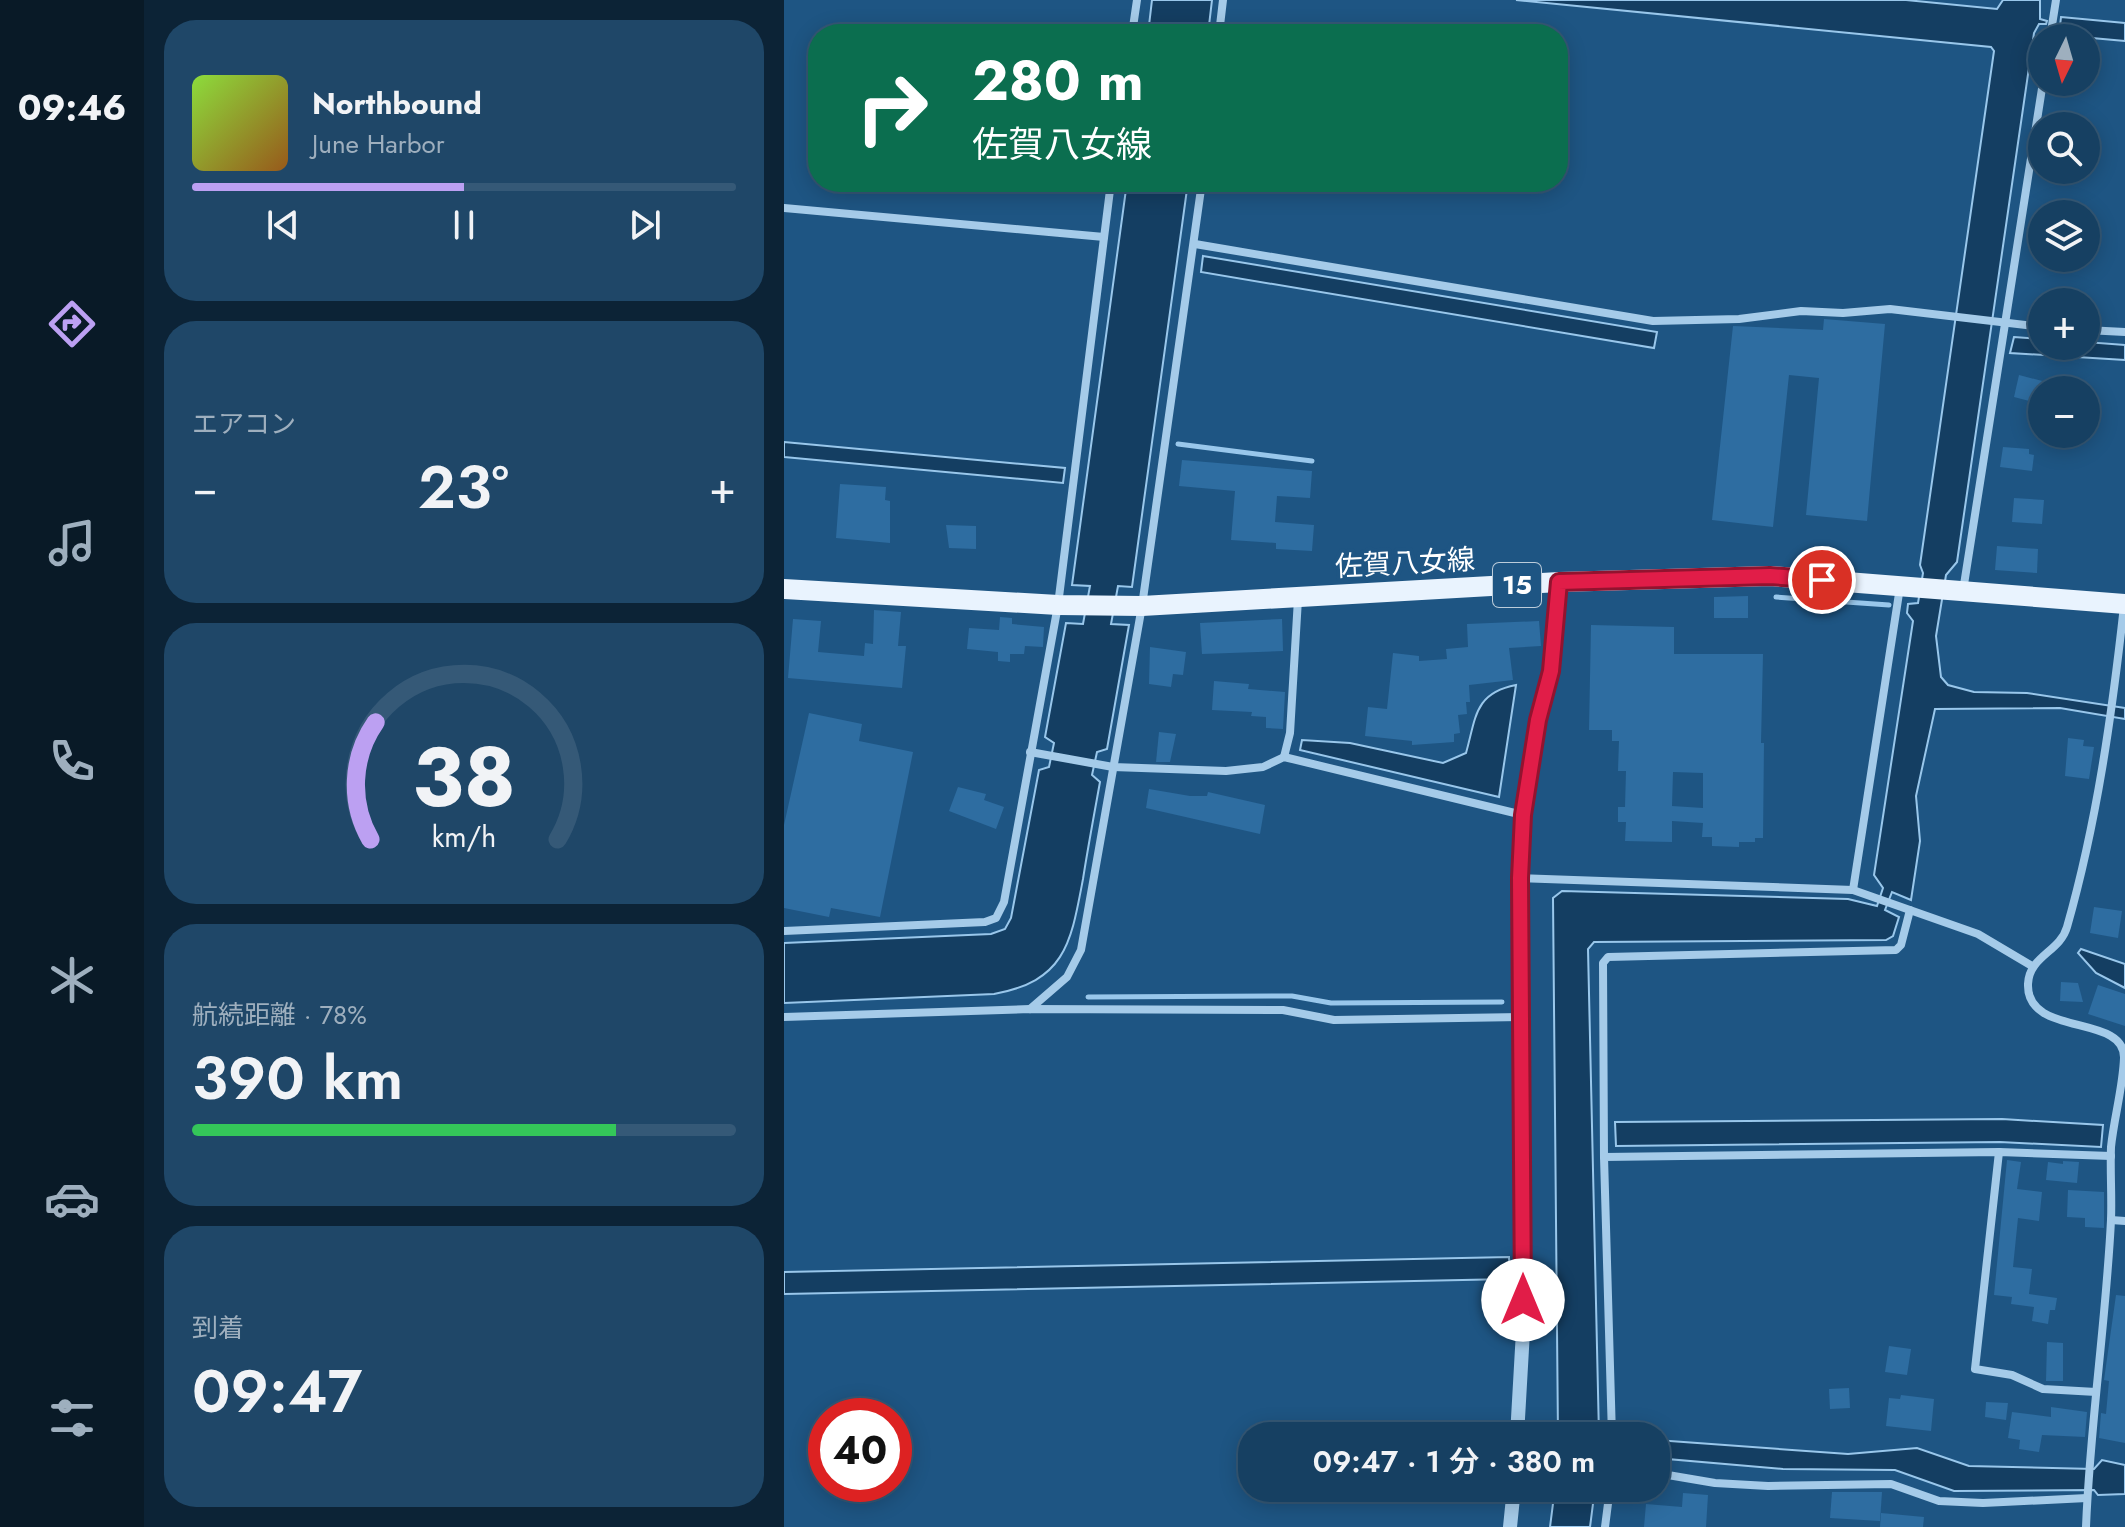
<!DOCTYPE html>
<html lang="ja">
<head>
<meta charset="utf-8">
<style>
	:root { --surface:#164062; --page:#1f4768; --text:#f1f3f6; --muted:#9eafbe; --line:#355977; --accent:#bca0f2 }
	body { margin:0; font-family:Jost,"Noto Sans JP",sans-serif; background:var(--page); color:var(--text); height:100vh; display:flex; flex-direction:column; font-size:30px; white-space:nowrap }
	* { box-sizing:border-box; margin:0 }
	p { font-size:26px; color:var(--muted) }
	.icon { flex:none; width:44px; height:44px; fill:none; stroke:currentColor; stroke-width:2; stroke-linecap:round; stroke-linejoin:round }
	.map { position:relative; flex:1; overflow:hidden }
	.drawer { display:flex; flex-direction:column; gap:20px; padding:20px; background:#0c2336; width:640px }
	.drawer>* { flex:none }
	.banner { position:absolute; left:24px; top:24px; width:760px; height:168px; border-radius:32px; box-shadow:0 4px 20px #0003,0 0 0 2px var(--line); background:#0b6e4f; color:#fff; overflow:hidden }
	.needle { width:52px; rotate:185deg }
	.controls { position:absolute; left:1244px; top:24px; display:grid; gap:16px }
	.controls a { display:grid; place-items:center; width:72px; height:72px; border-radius:50%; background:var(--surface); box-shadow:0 4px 20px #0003,0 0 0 2px var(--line); font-size:40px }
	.speed { position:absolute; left:24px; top:1398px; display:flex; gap:16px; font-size:40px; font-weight:700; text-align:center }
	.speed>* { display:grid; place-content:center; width:104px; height:104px; border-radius:50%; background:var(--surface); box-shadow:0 4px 20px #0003,0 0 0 2px var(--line); line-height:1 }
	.speed .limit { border:12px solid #d22; background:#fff; color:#111 }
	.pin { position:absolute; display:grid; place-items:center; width:68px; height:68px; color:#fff; margin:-34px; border:4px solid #fff; border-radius:50%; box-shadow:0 2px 8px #0007 }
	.me { position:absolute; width:88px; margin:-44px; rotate:0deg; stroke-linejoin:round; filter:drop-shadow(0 0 6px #0008) }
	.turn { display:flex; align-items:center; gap:28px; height:168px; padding:0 32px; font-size:36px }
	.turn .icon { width:104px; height:104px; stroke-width:2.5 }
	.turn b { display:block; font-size:56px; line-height:68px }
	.big { font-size:60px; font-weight:600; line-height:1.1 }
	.drawer .card { flex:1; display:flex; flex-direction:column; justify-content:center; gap:12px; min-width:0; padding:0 28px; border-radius:32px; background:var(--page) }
	.drawer .dial { align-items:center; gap:0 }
	.dial svg { height:208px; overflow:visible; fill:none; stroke:var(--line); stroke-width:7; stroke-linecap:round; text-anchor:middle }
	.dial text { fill:var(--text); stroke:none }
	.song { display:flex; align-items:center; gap:24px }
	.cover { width:96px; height:96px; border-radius:12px; background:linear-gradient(135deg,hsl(90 70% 55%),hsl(30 70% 35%)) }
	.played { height:8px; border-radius:4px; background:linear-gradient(90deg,var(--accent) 50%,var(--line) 50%) }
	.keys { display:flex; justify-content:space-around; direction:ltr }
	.heat { display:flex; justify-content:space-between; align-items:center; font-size:44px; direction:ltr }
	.charge { height:12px; border-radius:6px; background:linear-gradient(90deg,#34c759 78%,var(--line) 0) }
	.trip { position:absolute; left:454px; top:1422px; width:432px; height:80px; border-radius:32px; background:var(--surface); box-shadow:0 4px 20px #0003,0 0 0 2px var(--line); font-weight:600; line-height:80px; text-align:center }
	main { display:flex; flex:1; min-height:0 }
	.tabs { display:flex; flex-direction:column; width:144px; justify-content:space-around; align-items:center; background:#091a27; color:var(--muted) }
	.tabs .icon { width:56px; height:56px }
	.tabs .current { color:var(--accent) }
	.tabs b { font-size:36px; color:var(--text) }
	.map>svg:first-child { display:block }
	.water { fill:#143e62; stroke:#99c7eb; stroke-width:2 }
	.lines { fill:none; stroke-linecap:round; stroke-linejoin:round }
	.stream { stroke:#99c7eb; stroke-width:5 }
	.building { fill:#2e6da1; fill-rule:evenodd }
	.minor { stroke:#a5cbe9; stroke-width:8 }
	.tertiary { stroke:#a5cbe9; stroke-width:14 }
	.primary { stroke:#e9f3fe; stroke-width:20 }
	.route-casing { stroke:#92132f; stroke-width:20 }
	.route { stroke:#e11d48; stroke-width:14 }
	.labels { text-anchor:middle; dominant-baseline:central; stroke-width:8; stroke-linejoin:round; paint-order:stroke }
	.shield { fill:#1e5583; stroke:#bcccda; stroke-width:2 }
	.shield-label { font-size:26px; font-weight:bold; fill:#fff }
	.street-label { font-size:28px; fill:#fff; stroke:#1e5583 }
</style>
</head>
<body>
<main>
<nav class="tabs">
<b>09:46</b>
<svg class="icon current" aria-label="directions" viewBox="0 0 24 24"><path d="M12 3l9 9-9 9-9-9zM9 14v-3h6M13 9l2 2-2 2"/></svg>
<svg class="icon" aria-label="music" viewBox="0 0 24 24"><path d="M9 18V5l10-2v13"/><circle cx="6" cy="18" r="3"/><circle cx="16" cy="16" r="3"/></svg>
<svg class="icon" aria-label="phone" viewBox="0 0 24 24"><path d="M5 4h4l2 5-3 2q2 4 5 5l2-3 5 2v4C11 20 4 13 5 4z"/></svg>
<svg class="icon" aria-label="climate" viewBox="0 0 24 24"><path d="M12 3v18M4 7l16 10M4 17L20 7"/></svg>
<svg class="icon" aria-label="car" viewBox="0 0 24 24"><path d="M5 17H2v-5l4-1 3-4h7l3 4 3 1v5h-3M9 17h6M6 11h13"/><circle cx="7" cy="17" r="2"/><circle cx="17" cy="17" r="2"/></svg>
<svg class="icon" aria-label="filters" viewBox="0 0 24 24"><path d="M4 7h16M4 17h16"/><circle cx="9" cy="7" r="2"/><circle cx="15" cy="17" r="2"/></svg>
</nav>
<section class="drawer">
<div class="card">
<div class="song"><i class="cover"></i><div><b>Northbound</b><p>June Harbor</p></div></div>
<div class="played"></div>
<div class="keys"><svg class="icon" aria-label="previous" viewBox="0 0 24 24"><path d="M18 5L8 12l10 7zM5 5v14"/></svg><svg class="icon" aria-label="pause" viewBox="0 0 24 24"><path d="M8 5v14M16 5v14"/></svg><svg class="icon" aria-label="next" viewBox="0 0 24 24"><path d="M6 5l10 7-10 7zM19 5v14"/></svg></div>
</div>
<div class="card"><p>エアコン</p>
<div class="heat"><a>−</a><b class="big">23°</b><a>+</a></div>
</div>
<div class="card dial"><svg viewBox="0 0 100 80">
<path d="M14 69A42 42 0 1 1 86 69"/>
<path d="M14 69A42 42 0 0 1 16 24" stroke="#bca0f2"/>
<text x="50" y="56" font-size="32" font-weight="700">38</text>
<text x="50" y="72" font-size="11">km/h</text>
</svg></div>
<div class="card"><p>航続距離 · 78%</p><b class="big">390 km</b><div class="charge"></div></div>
<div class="card"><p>到着</p><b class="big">09:47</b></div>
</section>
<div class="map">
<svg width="1341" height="1527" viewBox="0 0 1341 1527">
	<rect width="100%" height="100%" fill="#1e5583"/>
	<g class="water">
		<polygon points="368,0 428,0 424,34 364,34"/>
		<polygon points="732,0 1122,0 1213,9 1219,0 1256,0 1256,19 1263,21 1262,24 1255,24 1250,33 1173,562 1162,575 1152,636 1157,677 1164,685 1190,692 1243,693 1341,708 1341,719 1276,708 1151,709 1132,796 1136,841 1127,900 1108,892 1101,910 1115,917 1109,936 1102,940 810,942 804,949 815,1436 774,1436 769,898 778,891 1064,899 1093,906 1099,888 1090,875 1129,621 1123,613 1124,604 1134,603 1139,573 1136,565 1210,51 1207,47"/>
		<polygon points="1277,17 1341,23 1341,41 1275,35"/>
		<path d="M343,182H404L348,587L334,586L327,624L345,625L323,749L313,752L308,775L316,782C310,815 304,847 299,879C287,942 282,981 210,994L0,1003V943L207,934L221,929L227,918L255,770L265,767L270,743L261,737L282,623L299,624L306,586L288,585Z"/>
		<polygon points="419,256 873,332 870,348 417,272"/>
		<polygon points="1230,337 1258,339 1258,346 1302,346 1302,342 1341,345 1341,360 1226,353"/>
		<polygon points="0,442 281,468 279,483 0,457"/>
		<path d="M732,685L715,797L516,750L518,740L566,743L659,763L682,753C692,718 690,693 732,685Z"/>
		<polygon points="1297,949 1341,964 1341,988 1312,973 1294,953"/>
		<polygon points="1218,1119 1319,1125 1317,1147 1216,1142 832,1146 831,1122"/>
		<polygon points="725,1257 726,1279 0,1294 0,1272"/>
		<polygon points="872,1440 1064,1454 1133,1448 1185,1466 1310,1469 1318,1460 1341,1465 1341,1494 1314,1495 1310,1490 1170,1491 1111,1470 999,1469 872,1458"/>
		<polygon points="771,1488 801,1488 810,1496 806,1527 766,1527"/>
	</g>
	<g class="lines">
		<g class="stream">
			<polyline points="394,444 528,461"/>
			<polyline points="992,597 1105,605"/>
			<polyline points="304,997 508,996 547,1003 718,1002"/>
		</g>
	</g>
	<g class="building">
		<polygon points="1040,319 1101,324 1083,521 1022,515 1035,378 1005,375 989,527 928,520 949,326 1039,330"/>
		<polygon points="1235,375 1262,382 1257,404 1230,397"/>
		<polygon points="1219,447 1245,449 1245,454 1250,455 1248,471 1216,467"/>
		<polygon points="398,460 528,471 526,498 493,496 491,522 530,525 528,551 492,549 492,543 447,540 451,491 395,486"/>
		<polygon points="56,484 102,487 101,500 106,501 106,543 52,538"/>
		<polygon points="1230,498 1260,500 1258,524 1228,522"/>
		<polygon points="162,525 192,526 192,549 165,548"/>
		<polygon points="1213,546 1254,549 1253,573 1211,570"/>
		<polygon points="964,596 964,618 930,618 930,597"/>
		<polygon points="90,610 117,612 114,646 122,646 118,688 4,678 9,619 37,621 34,652 80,656 81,643 89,644"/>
		<polygon points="216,617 228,618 228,624 260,627 259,647 241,646 240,654 226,654 226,662 214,661 214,652 183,649 185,628 215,630"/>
		<polygon points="498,619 499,651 418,654 416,623"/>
		<polygon points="755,621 757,646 725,648 729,680 685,685 686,702 682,702 683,714 674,715 676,733 670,734 670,742 628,745 628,741 581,736 584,707 603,709 609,653 635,656 635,661 663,659 662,649 684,647 683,624"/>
		<path d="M807,625L890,627V654H979L977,743H980L979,838H971V842H955V847L928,846V837H918L919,823L888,821V842L841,841L842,822H834V807H841L842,771H834L835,741H828V730H805ZM889,772L919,773V808L888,806Z"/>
		<polygon points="366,647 402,652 399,675 389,674 387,687 365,684"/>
		<polygon points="430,681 465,684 464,689 501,692 499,729 482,728 482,717 467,716 468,712 428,710"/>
		<polygon points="25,713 78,724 75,741 129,752 96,917 47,908 45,917 0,908 0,825"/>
		<polygon points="375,732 392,734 386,762 372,762"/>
		<polygon points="1284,738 1300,740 1299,746 1310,747 1305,779 1281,776"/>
		<polygon points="174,787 202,794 200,800 220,807 212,829 165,811"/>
		<polygon points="365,789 406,796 423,796 424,792 481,805 476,834 362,808"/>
		<polygon points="1310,907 1338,911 1334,938 1306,933"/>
		<polygon points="1277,982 1294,983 1299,1002 1276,1001"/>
		<polygon points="1314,985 1341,994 1341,1026 1304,1014"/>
		<polygon points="1223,1160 1237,1162 1233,1189 1258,1192 1255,1221 1234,1218 1229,1267 1248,1269 1245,1294 1273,1298 1271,1310 1266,1310 1264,1324 1248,1321 1250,1307 1227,1304 1228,1297 1210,1295"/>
		<polygon points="1279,1161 1295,1162 1293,1183 1262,1180 1264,1162 1279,1164"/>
		<polygon points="1284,1190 1320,1192 1320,1228 1301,1227 1301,1218 1283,1217"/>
		<polygon points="1332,1295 1341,1296 1341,1443 1315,1438 1317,1413 1322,1414 1325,1381 1320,1380"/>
		<polygon points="1263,1342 1279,1343 1279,1381 1262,1381"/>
		<polygon points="1105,1346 1127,1349 1123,1375 1101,1372"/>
		<polygon points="1065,1388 1066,1408 1046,1409 1045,1389"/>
		<polygon points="1117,1395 1150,1399 1147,1431 1102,1426 1105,1398 1116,1399"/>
		<polygon points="1202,1402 1224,1403 1222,1420 1201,1417"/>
		<polygon points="1267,1407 1303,1412 1301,1437 1258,1435 1255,1452 1235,1449 1236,1440 1224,1438 1228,1412 1267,1417"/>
		<polygon points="1048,1492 1098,1492 1096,1521 1046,1518"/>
		<polygon points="899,1493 924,1495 922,1527 860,1527 862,1504 898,1507"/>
		<polygon points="1097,1513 1140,1517 1139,1527 1096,1527"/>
	</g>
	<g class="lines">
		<g class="minor">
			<polyline points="348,34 353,0"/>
			<polyline points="435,34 439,0"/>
			<polyline points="1266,38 1272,0"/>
			<polyline points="0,208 320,237"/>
			<polyline points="411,244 869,321 955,319 1017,311 1059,313 1106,309 1258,327"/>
			<polyline points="1302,330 1341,332"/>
			<polyline points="1179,591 1259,82"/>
			<polyline points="246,752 329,767 442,771 479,767 500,757 739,815"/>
			<polyline points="500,757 506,733 514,599"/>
			<polyline points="736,878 1069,890 1194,934 1248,966"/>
			<polyline points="1069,890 1116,587"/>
			<polyline points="0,931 201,922 212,918 220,902 274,605 327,182"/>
			<polyline points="246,1009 283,977 297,950 358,606 418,182"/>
			<polyline points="0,1017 246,1009 499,1010 550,1020 737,1017"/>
			<polyline points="1215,1152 1191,1369 1228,1375 1259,1389 1312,1392"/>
			<polyline points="820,1157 819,963 824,957 1112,950 1117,945 1126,910"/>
			<polyline points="1327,1220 1341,1221"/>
			<polyline points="828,1436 820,1157 1215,1152 1327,1156"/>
			<polyline points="872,1473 931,1483 984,1486 1107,1484 1155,1501 1199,1503 1303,1498"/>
			<polyline points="821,1527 826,1488"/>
			<path d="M1302,1527C1306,1424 1322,1322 1327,1220C1328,1196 1326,1171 1327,1147C1330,1118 1339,1087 1340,1058C1341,1013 1242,1038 1244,984C1245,956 1276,952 1283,927C1313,822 1328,714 1340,606"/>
		</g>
		<g class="tertiary">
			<polyline points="733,1436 739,1331 736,878 739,815 754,720 767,671 775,582"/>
			<polyline points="726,1527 730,1488"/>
		</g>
		<polyline class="primary" points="0,589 274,605 358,606 775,582 986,576 1341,604"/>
	</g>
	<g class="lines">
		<defs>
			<polyline id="route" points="739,1300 736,878 739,815 754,720 767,671 775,582 986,576 1038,580"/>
		</defs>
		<use href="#route" class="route-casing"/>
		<use href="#route" class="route"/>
	</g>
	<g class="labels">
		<rect class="shield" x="709" y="563" width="48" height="44" rx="6"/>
		<g class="shield-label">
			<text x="733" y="585">15</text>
		</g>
		<g class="street-label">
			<text transform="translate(621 563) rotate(-3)">佐賀八女線</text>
		</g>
	</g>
</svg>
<div class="controls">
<a><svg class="needle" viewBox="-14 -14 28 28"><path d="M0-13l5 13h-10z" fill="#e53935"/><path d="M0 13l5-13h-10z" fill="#9eafbe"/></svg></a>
<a><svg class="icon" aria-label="search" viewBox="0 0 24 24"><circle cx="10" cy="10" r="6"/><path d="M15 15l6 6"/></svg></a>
<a><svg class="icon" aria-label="layers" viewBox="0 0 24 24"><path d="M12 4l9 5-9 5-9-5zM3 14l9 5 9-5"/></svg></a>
<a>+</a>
<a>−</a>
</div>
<div class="speed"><div class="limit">40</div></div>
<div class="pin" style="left:1038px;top:580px;background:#d93025"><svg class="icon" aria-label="arrive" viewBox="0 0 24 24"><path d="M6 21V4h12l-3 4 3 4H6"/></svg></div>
<svg class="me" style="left:739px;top:1300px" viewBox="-20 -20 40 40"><circle r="19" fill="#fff"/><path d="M0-13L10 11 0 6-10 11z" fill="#e11d48"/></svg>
<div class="trip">09:47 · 1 分 · 380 m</div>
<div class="banner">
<div class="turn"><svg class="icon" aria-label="right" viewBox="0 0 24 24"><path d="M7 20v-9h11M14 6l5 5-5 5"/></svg><div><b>280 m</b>佐賀八女線</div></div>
</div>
</div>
</main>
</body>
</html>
